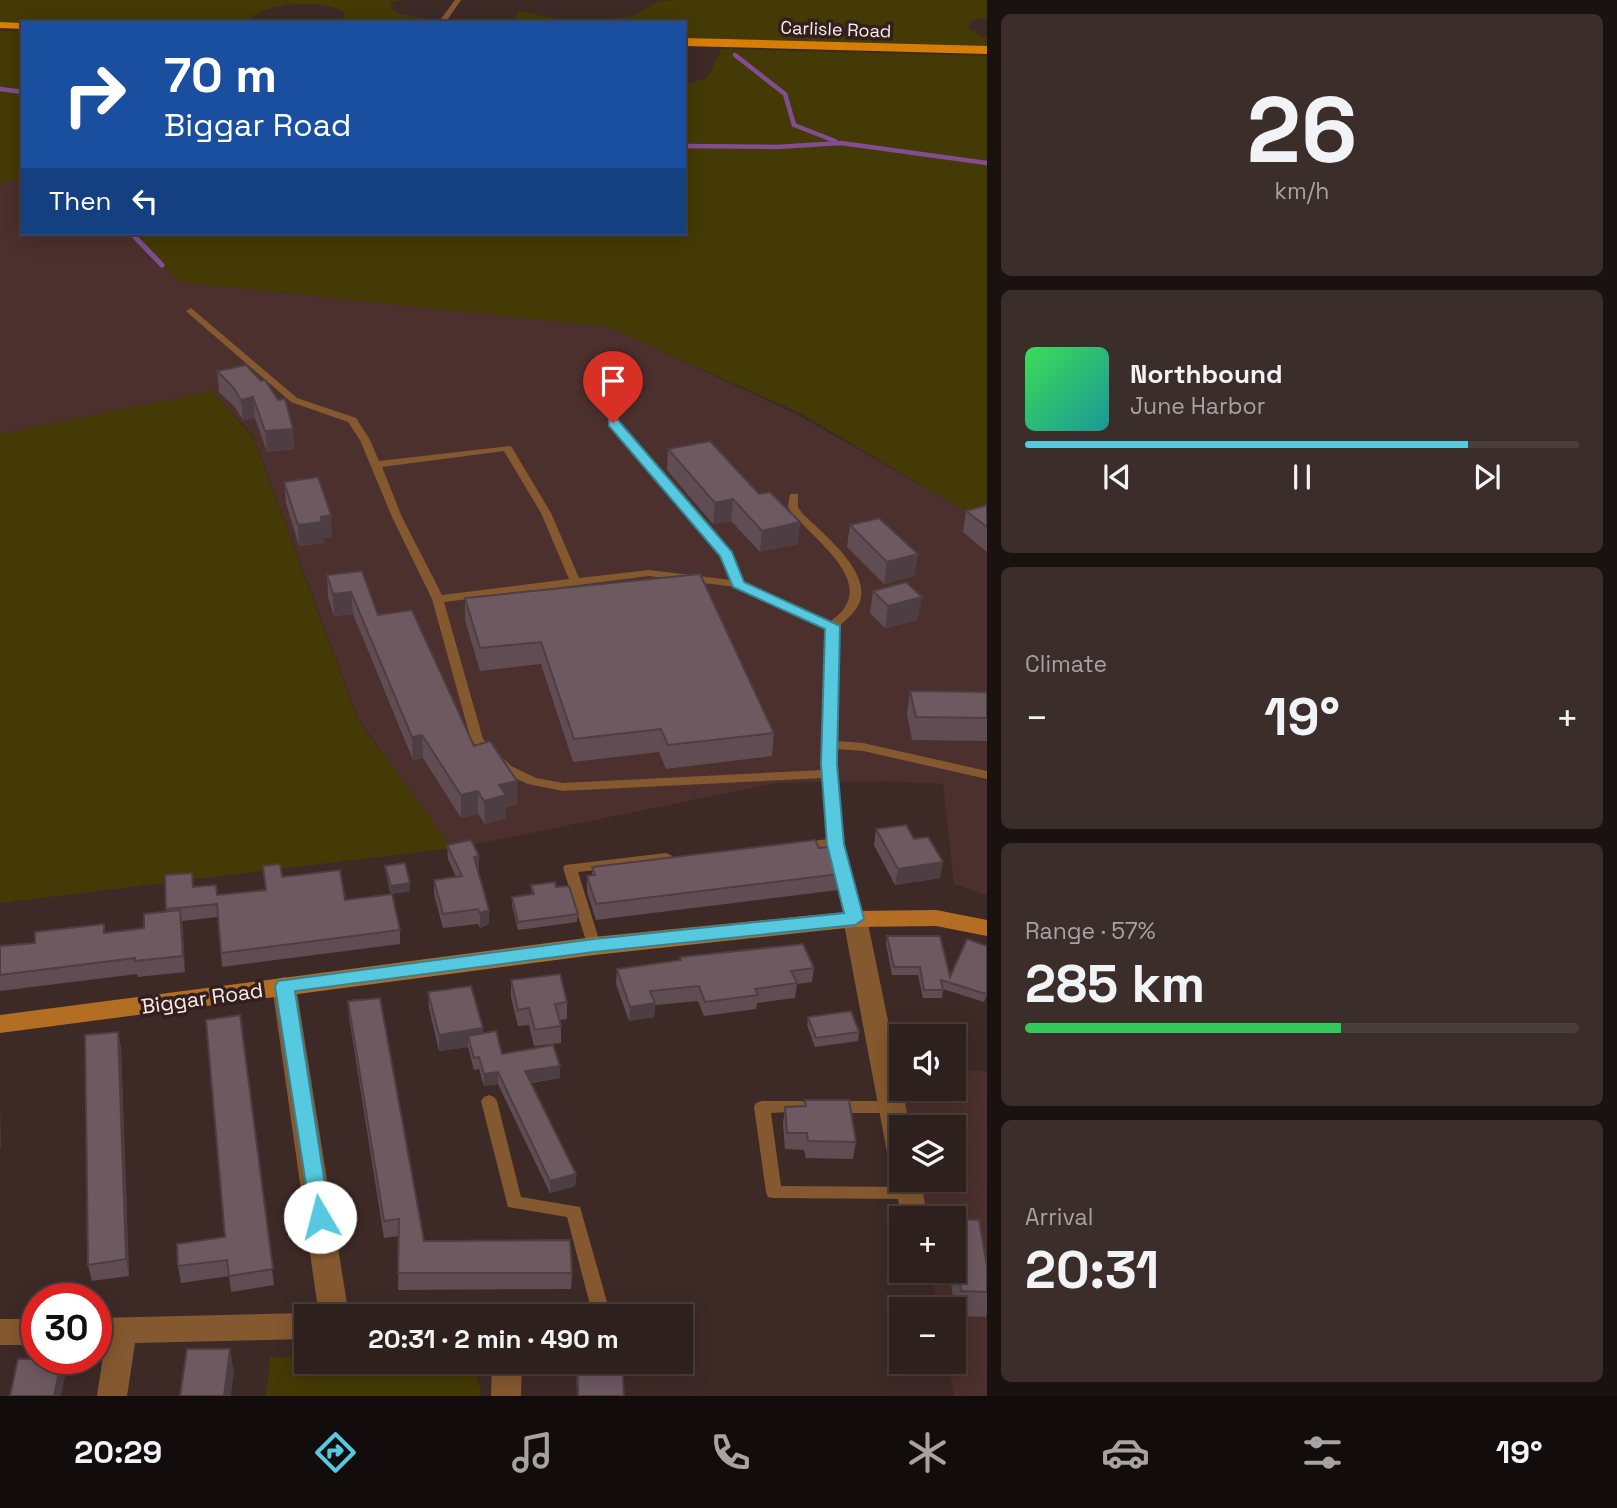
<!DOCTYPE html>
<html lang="en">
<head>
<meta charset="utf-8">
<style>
	:root { --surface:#2e201d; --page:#3a2d2a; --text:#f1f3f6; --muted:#a7a3a4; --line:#493e3b; --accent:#56c9e0 }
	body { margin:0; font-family:"Space Grotesk",sans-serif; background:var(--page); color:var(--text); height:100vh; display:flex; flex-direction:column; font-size:26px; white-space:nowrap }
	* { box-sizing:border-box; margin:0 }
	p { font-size:23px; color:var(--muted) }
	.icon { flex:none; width:38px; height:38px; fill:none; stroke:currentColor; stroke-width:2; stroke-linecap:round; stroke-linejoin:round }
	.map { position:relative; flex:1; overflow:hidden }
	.side { display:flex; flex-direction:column; gap:14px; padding:14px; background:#191210; width:630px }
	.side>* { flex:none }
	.guide { position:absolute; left:21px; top:21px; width:665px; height:214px; border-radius:0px; box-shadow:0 4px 18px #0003,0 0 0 2px var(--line); background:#1a4fa0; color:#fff; overflow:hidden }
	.fabs { position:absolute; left:889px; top:1024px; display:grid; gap:14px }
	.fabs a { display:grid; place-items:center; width:77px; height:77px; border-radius:0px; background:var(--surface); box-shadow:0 4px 18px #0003,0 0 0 2px var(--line); font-size:35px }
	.speed { position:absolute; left:21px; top:1283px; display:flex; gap:14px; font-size:35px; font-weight:700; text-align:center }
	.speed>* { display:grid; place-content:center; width:91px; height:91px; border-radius:50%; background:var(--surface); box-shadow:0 4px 18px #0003,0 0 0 2px var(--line); line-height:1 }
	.speed .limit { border:10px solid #d22; background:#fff; color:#111 }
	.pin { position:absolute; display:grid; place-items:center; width:60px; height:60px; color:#fff; margin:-72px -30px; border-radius:50% 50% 50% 0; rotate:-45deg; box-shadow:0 0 7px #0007 }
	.pin .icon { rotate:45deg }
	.me { position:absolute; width:77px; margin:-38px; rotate:352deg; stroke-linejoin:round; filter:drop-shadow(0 0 5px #0008) }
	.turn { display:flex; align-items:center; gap:24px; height:147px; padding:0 28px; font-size:32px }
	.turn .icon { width:91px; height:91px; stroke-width:2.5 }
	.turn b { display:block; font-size:49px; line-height:60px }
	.then { display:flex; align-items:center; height:66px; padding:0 28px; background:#0003; gap:14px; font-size:26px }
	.big { font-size:52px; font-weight:600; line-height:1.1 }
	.side .tile { flex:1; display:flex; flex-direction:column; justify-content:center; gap:10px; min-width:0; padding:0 24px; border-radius:10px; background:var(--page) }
	.side .dial { align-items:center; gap:0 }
	.dial b { font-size:91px; line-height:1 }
	.song { display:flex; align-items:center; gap:21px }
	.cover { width:84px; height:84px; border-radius:10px; background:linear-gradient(135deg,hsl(130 70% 55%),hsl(180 70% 35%)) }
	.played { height:7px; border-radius:4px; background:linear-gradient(90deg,var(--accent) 80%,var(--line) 80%) }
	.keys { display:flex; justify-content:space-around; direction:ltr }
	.heat { display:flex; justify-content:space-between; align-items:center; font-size:38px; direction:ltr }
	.charge { height:10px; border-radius:5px; background:linear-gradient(90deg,#34c759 57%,var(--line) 0) }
	.trip { position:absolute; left:294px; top:1304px; width:399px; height:70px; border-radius:0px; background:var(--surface); box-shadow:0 4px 18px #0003,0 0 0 2px var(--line); font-weight:600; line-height:70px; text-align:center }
	.tab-bar { display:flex; height:112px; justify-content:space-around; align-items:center; background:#120d0c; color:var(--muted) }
	.tab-bar .icon { width:49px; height:49px }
	.tab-bar .selected { color:var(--accent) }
	.tab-bar b { font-size:32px; color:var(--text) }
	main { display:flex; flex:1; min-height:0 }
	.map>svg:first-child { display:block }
	.built { fill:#4b302d }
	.green { fill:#443a05 }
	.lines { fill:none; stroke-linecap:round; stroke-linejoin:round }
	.stream-far1 { stroke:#824d93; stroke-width:4.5 }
	.stream { stroke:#824d93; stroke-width:5 }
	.lane { fill:#85592f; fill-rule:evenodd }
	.street { fill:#85592f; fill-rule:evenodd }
	.secondary { fill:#b36e24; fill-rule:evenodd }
	.primary { fill:#d87e07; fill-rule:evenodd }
	.wall { fill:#5f4d53 }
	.shaded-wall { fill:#4d3e44 }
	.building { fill:#6e5961; stroke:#4d3e44; stroke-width:2 }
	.route { fill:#56c9e0; stroke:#388392; stroke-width:2 }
	.labels { text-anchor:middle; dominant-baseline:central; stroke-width:7; stroke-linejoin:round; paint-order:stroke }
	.far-street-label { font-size:18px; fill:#faecea; stroke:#33201e }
	.street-label { font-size:21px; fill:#faecea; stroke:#33201e }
</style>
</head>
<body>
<main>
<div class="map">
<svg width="987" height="1396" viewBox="0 0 987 1396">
	<rect width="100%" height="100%" fill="#3d2a27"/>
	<g class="built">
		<polygon points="23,176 23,233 129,233 179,282 610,327 798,415 975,516 987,525 987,895 954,884 943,784 885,781 776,783 451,849 358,718 253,435 212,391 0,434 0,185"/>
		<polygon points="890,1061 901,1063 901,1088 954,1088 954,1068 987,1072 987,1396 954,1396 947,1362 954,1362 954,1309 937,1309 930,1271 954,1270 954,1218 920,1218 912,1180 954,1180 954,1127 902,1127"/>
	</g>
	<g class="green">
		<path d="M0,0H405L391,2V8L400,14L425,19L422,23H342L345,12C319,0 276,0 252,17L251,23L0,22Z"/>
		<polygon points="674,0 987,0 987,18 972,20 968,28 987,39 987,47 684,39 684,23 509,23 520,11 557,19 604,20 633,16 658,2"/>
		<polygon points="0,31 23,31 23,176 0,185"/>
		<polygon points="722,49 987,56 987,524 802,414 608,327 179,282 129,233 684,233 684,85 707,78"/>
		<polygon points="212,391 253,437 358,720 452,848 0,903 0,434"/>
		<polygon points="270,1357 306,1357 306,1362 471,1362 480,1385 480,1396 266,1396"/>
	</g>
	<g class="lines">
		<g class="stream-far1">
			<polyline points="735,55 785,94 794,125 835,141"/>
			<polyline points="0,89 23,92"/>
			<polyline points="684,146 776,147 841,143 987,163"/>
		</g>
		<polyline class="stream" points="131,233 162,265"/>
		<g class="lane">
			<polygon points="455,0 461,0 445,23 438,23"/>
			<path d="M191,308L297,398L356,418L370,440L379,461L511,446L551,513L579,578L649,570L731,580L722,556L609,425V421H617L731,553L743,582L831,621C834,618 840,614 843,610C871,574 804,533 788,507L790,494H798V507L802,513C821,532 866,567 861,597C859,610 847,619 838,627L836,741L863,743L987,771V779L863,751L836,749L842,843L862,919L860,922H850L848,919L830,848L798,849L796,846L798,843L828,839L824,778L563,791L528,784L501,772L471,740L432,599L392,517L360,440L348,422L291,402L188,313L186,311ZM504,451L541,513L569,579L442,595L402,517L382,467ZM649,576L736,587L826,628L823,770L563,783L536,778L511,766L483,739L444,602Z"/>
			<polygon points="666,853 671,855 673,858 671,861 578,872 601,946 599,950 589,950 563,868 565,865"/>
			<polygon points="489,1095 494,1097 497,1101 521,1197 580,1207 611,1316 593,1316 567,1217 508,1207 481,1101 484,1097"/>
			<polygon points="762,1101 801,1101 807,1103 809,1107 807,1111 771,1113 781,1186 909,1187 915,1188 917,1193 915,1198 909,1199 774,1198 768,1197 766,1192 754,1107 756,1103"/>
			<polygon points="833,1101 892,1101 898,1103 900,1107 898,1111 892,1113 833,1113 827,1111 825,1107 827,1103"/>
		</g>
		<g class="street">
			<polygon points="855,911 864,913 867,919 910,1127 901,1127 901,1163 891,1160 887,1152 843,919 846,913"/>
			<polygon points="284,977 293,980 296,986 349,1316 319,1316 272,986 275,980"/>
			<polygon points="901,1171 901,1180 921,1180 925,1204 921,1212 911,1215 901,1212 893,1180"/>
			<polygon points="306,1313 314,1316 306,1316 306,1339 135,1343 127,1396 97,1396 105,1343 96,1344 96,1318"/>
			<rect x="0" y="1319" width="37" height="26"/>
			<polygon points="492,1362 522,1362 521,1396 491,1396"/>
		</g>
		<polygon class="secondary" points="936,910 987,920 987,936 936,926 855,927 594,955 0,1033 0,1015 594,937 855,911"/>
		<g class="primary">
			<polygon points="0,22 24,23 23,29 0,28"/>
			<polygon points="684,38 987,46 987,54 684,46"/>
		</g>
	</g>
	<g class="wall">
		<polygon points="217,371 293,429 294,449 267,452 255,418 243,420 235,407 219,392"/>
		<polygon points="668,449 759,494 800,522 797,544 760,552 731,521 713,524 667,470"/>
		<polygon points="284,482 332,537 323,538 324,543 299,546 286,503"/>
		<polygon points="987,505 987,552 963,532 966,511"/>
		<polygon points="850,525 918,554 914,576 884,584 847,547"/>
		<polygon points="362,571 378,615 474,746 517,781 517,804 506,807 506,818 485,824 478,814 461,818 423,758 413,760 353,614 334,616 328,597 327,575"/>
		<polygon points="873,591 918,620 885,628 870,613"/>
		<polygon points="465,598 774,733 772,756 666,769 659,752 573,762 541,664 480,671 465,620"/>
		<polygon points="910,691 987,692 987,741 912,740 907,714"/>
		<polygon points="876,829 940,878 895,885 874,845"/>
		<polygon points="447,845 479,856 479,871 478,871 489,924 480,928 478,924 443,928 434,894 434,880 456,877 448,859"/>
		<polygon points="819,848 840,874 838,890 596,920 587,892 587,876 592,875 592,867"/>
		<polygon points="263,866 282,877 345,900 391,894 386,874 385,866 410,891 392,894 400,930 400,944 222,967 218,917 182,921 185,972 138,977 137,974 0,991 0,946 35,943 104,924 105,933 144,928 166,912 165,875 194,887 218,895 266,890"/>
		<polygon points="531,885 556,887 578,914 577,922 518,930 512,905 512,897 532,895"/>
		<polygon points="887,936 950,977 987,946 987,995 984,1002 943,989 942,998 923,998 918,975 892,975 886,944"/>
		<polygon points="680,957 814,968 812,982 797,984 795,998 757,1003 756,1009 704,1016 698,1001 655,1005 654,1017 629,1021 616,984 617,969 680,961"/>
		<polygon points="511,980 567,1002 567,1019 559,1020 561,1026 561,1043 534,1046 529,1025 518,1026 511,997"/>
		<polygon points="428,992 483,1033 502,1054 560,1078 531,1083 576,1174 575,1186 550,1193 498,1084 484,1086 479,1069 474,1070 468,1047 439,1051 429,1008"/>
		<polygon points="348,1001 424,1241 572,1273 571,1289 398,1290 399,1236 384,1238 349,1017"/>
		<polygon points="240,1015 274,1285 231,1292 229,1276 181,1283 178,1266 225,1237"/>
		<polygon points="808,1017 859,1032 858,1041 815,1047 807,1025"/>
		<polygon points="118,1032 121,1048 129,1276 92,1281 88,1265"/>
		<polygon points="805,1100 856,1142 853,1159 806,1158 804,1150 785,1149 783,1124 785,1107 804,1107"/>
		<polygon points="954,1219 987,1266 987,1312 986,1317 956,1316 949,1270 954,1270"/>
		<polygon points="576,1362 577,1362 624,1396 577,1396"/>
	</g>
	<g class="shaded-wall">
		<polygon points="253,397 255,418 243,420 241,400"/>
		<polygon points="293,429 294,449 267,452 265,431"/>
		<polygon points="733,499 731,521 713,524 715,503"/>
		<polygon points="331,515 332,537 323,538 324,543 299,546 298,525 321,517"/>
		<polygon points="800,522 797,544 760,552 762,531"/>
		<polygon points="918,554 914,576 884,584 887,562"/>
		<polygon points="351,592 353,614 334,616 333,594"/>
		<polygon points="922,597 918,620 885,628 888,606"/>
		<polygon points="422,735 423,758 413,760 412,737"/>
		<polygon points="517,781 517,804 506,807 506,818 485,824 484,801 499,785"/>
		<polygon points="478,791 478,814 461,818 461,795"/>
		<polygon points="479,856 479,871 474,872 474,857"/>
		<polygon points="943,862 940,878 895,885 898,869"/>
		<polygon points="410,883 410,891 391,894 391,886"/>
		<polygon points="180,910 183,927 185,972 183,956"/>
		<polygon points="489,910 489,924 480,928 480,913"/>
		<polygon points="655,1003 654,1017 629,1021 630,1007"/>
		<polygon points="483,1028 483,1044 468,1036 468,1047 439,1051 439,1035"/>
		<polygon points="118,1032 121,1048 129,1276 126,1259"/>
		<polygon points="560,1066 560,1078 525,1083 525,1071"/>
		<polygon points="498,1072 498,1084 484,1086 484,1074"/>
		<polygon points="0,1100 1,1149 0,1146"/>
		<polygon points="576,1174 575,1186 550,1193 550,1181"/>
		<polygon points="230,1349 234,1373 231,1396 224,1396"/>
		<polygon points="62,1359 65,1376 61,1396 54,1396"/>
	</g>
	<g class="building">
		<polygon points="246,365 261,381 265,380 278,400 285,399 293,429 265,431 253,397 241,400 233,387 217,371"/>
		<polygon points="710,441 759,494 770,492 800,522 762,531 733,499 715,503 668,449"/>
		<polygon points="318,477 331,515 321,517 322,522 298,525 284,482"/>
		<polygon points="987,505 987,527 966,511"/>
		<polygon points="879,518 918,554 887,562 850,525"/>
		<polygon points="362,571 378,615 412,610 474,746 490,741 517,781 499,785 506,795 484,801 478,791 461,795 422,735 412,737 351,592 333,594 327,575"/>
		<polygon points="700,574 774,733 668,745 661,729 574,739 541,642 480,648 465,598"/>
		<polygon points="906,582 922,597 888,606 873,591"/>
		<polygon points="910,691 987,692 987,718 916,717"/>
		<polygon points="906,825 914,839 928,837 943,862 898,869 876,829"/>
		<polygon points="471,840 479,856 474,857 489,910 480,913 478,909 443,914 434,880 462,876 447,845"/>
		<polygon points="815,840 819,848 828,847 840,874 596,904 587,876 595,875 592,867"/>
		<polygon points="405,863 410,883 391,886 385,866"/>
		<polygon points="280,864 282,877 340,870 345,900 392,894 400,930 221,953 217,904 166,909 165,875 192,873 193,887 216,885 217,895 266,890 263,866"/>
		<polygon points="555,882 556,887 569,886 578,914 518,922 512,897 534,894 531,885"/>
		<polygon points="180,910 183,956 135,961 135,958 0,975 0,946 35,943 35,932 104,924 104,933 144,928 144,914"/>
		<polygon points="887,936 940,936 950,977 967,939 987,946 987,991 986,994 941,980 943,990 924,990 920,967 894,967"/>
		<polygon points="803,944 814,968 791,971 797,983 755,989 758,995 705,1002 699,986 650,991 655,1003 630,1007 617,969 681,960 680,957"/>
		<polygon points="560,974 567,1002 555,1004 561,1026 535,1030 529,1008 518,1010 511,980"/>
		<polygon points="471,986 483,1028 439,1035 428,992"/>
		<polygon points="380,998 424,1241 570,1240 572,1273 398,1273 399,1219 384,1221 348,1001"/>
		<polygon points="851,1011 859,1032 816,1038 808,1017"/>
		<polygon points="240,1015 273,1269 229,1276 227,1260 178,1266 177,1244 225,1237 206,1020"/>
		<polygon points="496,1031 502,1054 553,1045 560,1066 525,1071 576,1174 550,1181 498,1072 484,1074 479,1057 474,1058 468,1036"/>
		<polygon points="118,1032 126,1259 88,1265 85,1035"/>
		<polygon points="805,1100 849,1100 856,1142 808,1141 807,1133 787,1133 785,1107 806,1106"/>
		<polygon points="954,1219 979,1220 987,1266 987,1292 961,1291 954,1243"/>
		<polygon points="187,1349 230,1349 224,1396 180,1396"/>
		<polygon points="18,1359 62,1359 54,1396 10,1396"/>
		<polygon points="577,1362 622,1362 624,1396 578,1396"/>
	</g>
	<polygon class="route" points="609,420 618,420 732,552 744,582 840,626 837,764 844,844 864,919 855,925 594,952 295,991 330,1217 327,1223 320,1226 312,1223 275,986 278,981 594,939 844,913 827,844 821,764 825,629 733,587 720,556 609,426"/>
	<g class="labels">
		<g class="far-street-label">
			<text transform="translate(836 29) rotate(2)">Carlisle Road</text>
		</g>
		<g class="street-label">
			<text transform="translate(202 998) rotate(-8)">Biggar Road</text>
		</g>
	</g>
</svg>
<div class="fabs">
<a><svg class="icon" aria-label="sound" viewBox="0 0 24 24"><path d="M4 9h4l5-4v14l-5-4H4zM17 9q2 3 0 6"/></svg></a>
<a><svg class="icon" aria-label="layers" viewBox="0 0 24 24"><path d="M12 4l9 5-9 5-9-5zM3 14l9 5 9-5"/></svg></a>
<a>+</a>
<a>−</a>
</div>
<div class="speed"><div class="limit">30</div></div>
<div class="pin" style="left:613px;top:423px;background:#d93025"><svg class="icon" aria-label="arrive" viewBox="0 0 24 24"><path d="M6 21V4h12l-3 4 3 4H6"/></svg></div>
<svg class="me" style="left:320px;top:1217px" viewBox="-20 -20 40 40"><circle r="19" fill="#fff"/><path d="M0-13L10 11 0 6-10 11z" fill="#56c9e0"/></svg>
<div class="trip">20:31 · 2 min · 490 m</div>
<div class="guide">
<div class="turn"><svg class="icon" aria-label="right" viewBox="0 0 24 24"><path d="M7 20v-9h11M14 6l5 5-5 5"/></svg><div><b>70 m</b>Biggar Road</div></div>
<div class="then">Then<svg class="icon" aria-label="left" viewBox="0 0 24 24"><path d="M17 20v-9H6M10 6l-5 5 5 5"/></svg></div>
</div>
</div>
<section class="side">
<div class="tile dial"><b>26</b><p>km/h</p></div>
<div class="tile">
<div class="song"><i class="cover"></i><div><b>Northbound</b><p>June Harbor</p></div></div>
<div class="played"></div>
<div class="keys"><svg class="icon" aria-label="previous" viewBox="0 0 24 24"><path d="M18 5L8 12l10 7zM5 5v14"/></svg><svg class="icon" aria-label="pause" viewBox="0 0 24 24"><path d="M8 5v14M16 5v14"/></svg><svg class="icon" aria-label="next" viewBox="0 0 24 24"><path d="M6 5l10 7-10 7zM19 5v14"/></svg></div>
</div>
<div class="tile"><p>Climate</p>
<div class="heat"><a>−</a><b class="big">19°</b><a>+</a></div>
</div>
<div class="tile"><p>Range · 57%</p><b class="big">285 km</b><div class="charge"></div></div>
<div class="tile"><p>Arrival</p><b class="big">20:31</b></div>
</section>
</main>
<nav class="tab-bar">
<b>20:29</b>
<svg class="icon selected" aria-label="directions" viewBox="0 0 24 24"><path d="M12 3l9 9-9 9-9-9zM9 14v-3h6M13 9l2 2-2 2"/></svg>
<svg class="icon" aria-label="music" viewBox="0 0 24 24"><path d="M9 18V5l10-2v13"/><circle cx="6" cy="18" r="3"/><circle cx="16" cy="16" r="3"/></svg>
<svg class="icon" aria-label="phone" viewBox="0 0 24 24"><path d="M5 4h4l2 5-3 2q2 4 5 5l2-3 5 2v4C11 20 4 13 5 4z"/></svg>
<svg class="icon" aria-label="climate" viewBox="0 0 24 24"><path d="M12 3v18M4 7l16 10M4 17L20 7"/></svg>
<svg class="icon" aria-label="car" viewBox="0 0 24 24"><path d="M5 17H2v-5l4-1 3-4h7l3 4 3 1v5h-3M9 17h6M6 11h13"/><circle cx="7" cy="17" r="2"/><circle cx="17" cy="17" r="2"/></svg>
<svg class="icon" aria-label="filters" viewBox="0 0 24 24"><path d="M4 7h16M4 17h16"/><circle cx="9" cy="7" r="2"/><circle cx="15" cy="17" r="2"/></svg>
<b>19°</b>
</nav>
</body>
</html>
